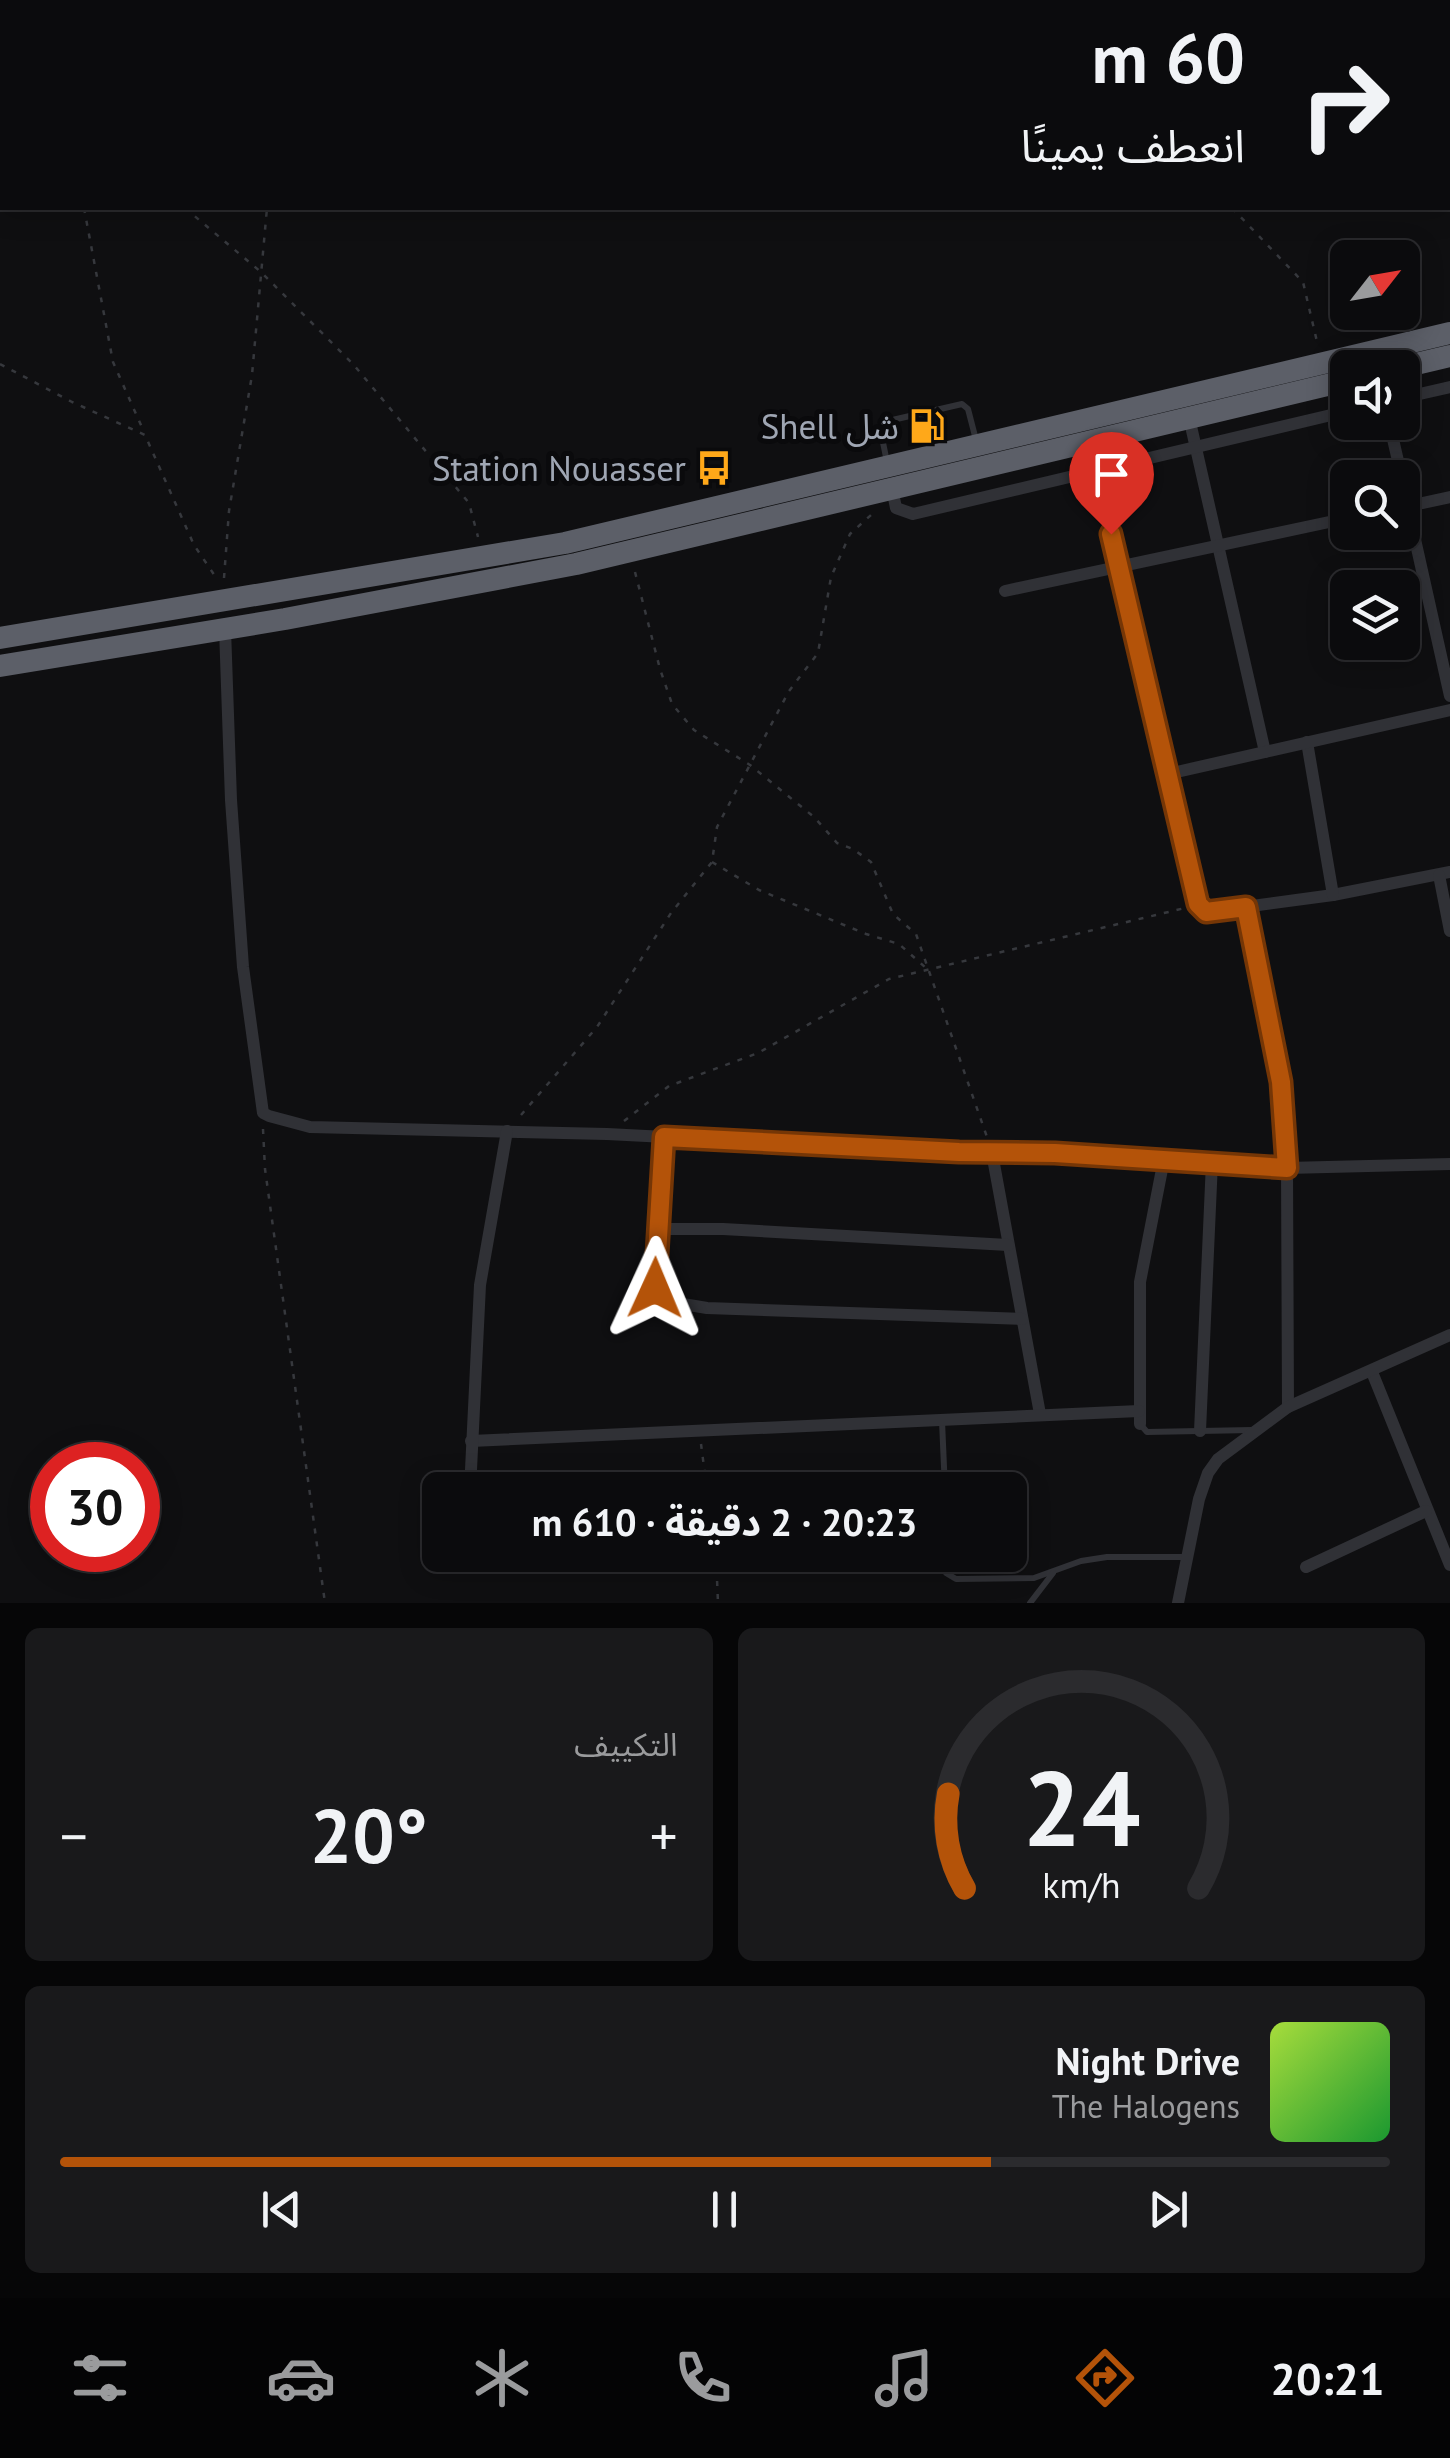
<!DOCTYPE html>
<html lang="ar">
<head>
<meta charset="utf-8">
<style>
	:root { --surface:#0b0b0d; --page:#19191b; --text:#f1f3f6; --muted:#9a9b9d; --line:#2b2b2e; --accent:#b45309 }
	body { margin:0; font-family:"PT Sans","Noto Sans Arabic",sans-serif; background:var(--page); color:var(--text); direction:rtl; height:100vh; display:flex; flex-direction:column; font-size:38px; white-space:nowrap }
	* { box-sizing:border-box; margin:0 }
	p { font-size:32px; color:var(--muted) }
	.icon { flex:none; width:55px; height:55px; fill:none; stroke:currentColor; stroke-width:2; stroke-linecap:round; stroke-linejoin:round }
	.map { position:relative; height:1603px; overflow:hidden; direction:ltr }
	.side { display:flex; flex-direction:column; gap:25px; padding:25px; background:#060607; flex:1 }
	.side>* { flex:none }
	.top-card { position:absolute; left:0px; top:0px; width:1450px; height:210px; box-shadow:0 5px 25px #0003,0 0 0 2px var(--line); direction:rtl; background:#0b0b0d; color:var(--text); overflow:hidden }
	.needle { width:65px; rotate:59deg }
	.controls { position:absolute; left:1330px; top:240px; display:grid; gap:20px }
	.controls a { display:grid; place-items:center; width:90px; height:90px; border-radius:15px; background:var(--surface); box-shadow:0 5px 25px #0003,0 0 0 2px var(--line); font-size:50px }
	.speed { position:absolute; left:30px; top:1442px; display:flex; gap:20px; font-size:50px; font-weight:700; text-align:center }
	.speed>* { display:grid; place-content:center; width:130px; height:130px; border-radius:50%; background:var(--surface); box-shadow:0 5px 25px #0003,0 0 0 2px var(--line); line-height:1 }
	.speed .limit { border:15px solid #d22; background:#fff; color:#111 }
	.pin { position:absolute; display:grid; place-items:center; width:85px; height:85px; color:#fff; margin:-102px -42px; border-radius:50% 50% 50% 0; rotate:-45deg; box-shadow:0 0 10px #0007 }
	.pin .icon { rotate:45deg }
	.me { position:absolute; width:110px; margin:-55px; rotate:1deg; stroke-linejoin:round; filter:drop-shadow(0 0 8px #0008) }
	.turn { display:flex; align-items:center; gap:35px; height:210px; padding:0 40px; font-size:45px }
	.turn .icon { width:130px; height:130px; stroke-width:2.5 }
	.turn b { display:block; font-size:70px; line-height:85px }
	.big { font-size:75px; font-weight:700; line-height:1.1 }
	.side .widget { flex:1; display:flex; flex-direction:column; justify-content:center; gap:15px; min-width:0; padding:0 35px; border-radius:15px; background:var(--page) }
	.side .dial { align-items:center; gap:0 }
	.dial svg { height:260px; overflow:visible; fill:none; stroke:var(--line); stroke-width:7; stroke-linecap:round; text-anchor:middle }
	.dial text { fill:var(--text); stroke:none }
	.song { display:flex; align-items:center; gap:30px }
	.cover { width:120px; height:120px; border-radius:15px; background:linear-gradient(135deg,hsl(80 70% 55%),hsl(130 70% 35%)) }
	.played { height:10px; border-radius:5px; background:linear-gradient(90deg,var(--accent) 70%,var(--line) 70%) }
	.keys { display:flex; justify-content:space-around; direction:ltr }
	.heat { display:flex; justify-content:space-between; align-items:center; font-size:55px; direction:ltr }
	.side .tiles { flex:1; display:grid; gap:25px; grid-template-columns:1fr 1fr }
	.widget:last-child { grid-column:span 2 }
	.trip { position:absolute; left:422px; top:1472px; width:605px; height:100px; border-radius:15px; background:var(--surface); box-shadow:0 5px 25px #0003,0 0 0 2px var(--line); font-weight:700; line-height:100px; text-align:center; direction:rtl }
	.menu { display:flex; height:160px; justify-content:space-around; align-items:center; background:#040405; color:var(--muted) }
	.menu .icon { width:70px; height:70px }
	.menu .current { color:var(--accent) }
	.menu b { font-size:45px; color:var(--text) }
	.map>svg:first-child { display:block }
	.lines { fill:none; stroke-linecap:round; stroke-linejoin:round }
	.path { stroke:#36383d; stroke-width:2.5; stroke-dasharray:5 8; stroke-linecap:butt }
	.lane { stroke:#303136; stroke-width:6 }
	.street { stroke:#303136; stroke-width:12 }
	.highway { stroke:#5c5f68; stroke-width:22 }
	.route-casing { stroke:#753606; stroke-width:25 }
	.route { stroke:#b45309; stroke-width:18 }
	.labels { text-anchor:middle; dominant-baseline:central; stroke-width:10; stroke-linejoin:round; paint-order:stroke }
	.poi-label { font-size:35px; fill:#9fa6b3; stroke:#0a0a0c; text-anchor:end }
</style>
</head>
<body>
<div class="map">
<svg width="1450" height="1603" viewBox="0 0 1450 1603">
	<rect width="100%" height="100%" fill="#0f0f11"/>
	<g class="lines">
		<g class="path">
			<polyline points="91,0 92,2"/>
			<polyline points="365,0 367,2"/>
			<polyline points="1117,0 1117,2"/>
			<polyline points="293,2 298,0"/>
			<polyline points="591,2 593,0"/>
			<polyline points="710,2 718,0"/>
			<polyline points="0,47 2,48"/>
			<polyline points="84,208 113,362 144,432"/>
			<polyline points="185,208 261,272 353,364 469,503 478,537"/>
			<polyline points="1232,208 1303,282 1318,346"/>
			<polyline points="0,364 72,402 145,435 194,545 217,579"/>
			<polyline points="635,572 660,669 672,704 694,730 750,765 814,817 837,843 853,849 871,862 893,914 916,934 987,1137"/>
			<polyline points="224,578 229,511 252,375 267,208"/>
			<polyline points="712,862 759,890 866,934 899,944 926,968"/>
			<polyline points="521,1115 597,1027 671,913 712,862 717,827 789,691 818,653 831,577 850,534 871,515"/>
			<polyline points="624,1121 669,1086 758,1053 889,979 1185,908"/>
			<polyline points="263,1129 265,1169 325,1603"/>
			<polyline points="701,1444 707,1490"/>
			<polyline points="716,1555 718,1603"/>
		</g>
		<g class="lane">
			<polyline points="887,462 880,428 888,421 962,404 968,409 976,440"/>
			<polyline points="942,1421 945,1490"/>
			<polyline points="1140,1424 1147,1432 1252,1430"/>
			<polyline points="944,1555 946,1573 956,1579 1034,1578 1081,1561 1107,1557 1186,1557"/>
			<polyline points="1030,1603 1053,1573"/>
		</g>
		<g class="street">
			<polyline points="1402,398 1450,387"/>
			<polyline points="1188,413 1265,752"/>
			<polyline points="1389,422 1402,478"/>
			<polyline points="1089,439 1200,909 1207,912 1333,895 1450,872"/>
			<polyline points="1402,481 1450,696"/>
			<polyline points="892,488 896,508 913,514 1348,411"/>
			<polyline points="1404,507 1450,497"/>
			<polyline points="1005,591 1348,518"/>
			<polyline points="225,629 231,800 243,967 263,1113 269,1116 310,1127 607,1134 959,1152 1055,1153 1287,1168 1450,1164"/>
			<polyline points="1307,742 1333,895"/>
			<polyline points="1168,774 1450,710"/>
			<polyline points="1439,875 1450,931"/>
			<polyline points="1246,907 1281,1082 1287,1168 1288,1407"/>
			<polyline points="992,1153 1040,1414"/>
			<polyline points="657,1229 664,1137"/>
			<polyline points="1008,1245 723,1229 657,1229 654,1284 665,1301 707,1308 1022,1319"/>
			<polyline points="1372,1372 1450,1565"/>
			<polyline points="1140,1424 1140,1282 1164,1159"/>
			<polyline points="1200,1431 1212,1162"/>
			<polyline points="471,1441 1139,1411"/>
			<polyline points="470,1490 480,1285 507,1131"/>
			<polyline points="468,1556 468,1555"/>
			<polyline points="1306,1567 1426,1511"/>
			<polyline points="1178,1603 1199,1499 1208,1473 1218,1459 1288,1407 1450,1335"/>
		</g>
		<g class="highway">
			<polyline points="1399,368 1450,356"/>
			<polyline points="0,638 565,543 1450,333"/>
			<polyline points="0,666 285,619 576,564 1348,380"/>
		</g>
	</g>
	<g class="lines">
		<defs>
			<polyline id="route" points="655,1288 664,1137 959,1152 1055,1153 1287,1168 1281,1082 1246,907 1206,912 1198,904 1111,534"/>
		</defs>
		<use href="#route" class="route-casing"/>
		<use href="#route" class="route"/>
	</g>
	<defs>
		<symbol id="fuel-bare" viewBox="-9 -9 18 18"><path d="M-5.5-6h7V0h2V4h1.3V-2.5L3-4.5l.8-.8L6-3V5H2.5V1h-1V6h-7ZM-4.2-4.7v3.2H.2V-4.7Z" fill="#ffa819" stroke="#0a0a0c" stroke-width="2.5" paint-order="stroke"/></symbol>
		<symbol id="bus-bare" viewBox="-9 -9 18 18"><path d="M-5-6H5V4H4V6H2V4H-2V6H-4V4H-5ZM-3.5-4V0h7V-4ZM-3.5 1.2v1.5H-2V1.2ZM2 1.2v1.5H3.5V1.2Z" fill="#ffa819" stroke="#0a0a0c" stroke-width="2.5" paint-order="stroke"/></symbol>
	</defs>
	<g fill-rule="evenodd">
		<use href="#fuel-bare" x="902" y="401" width="50" height="50"/>
		<use href="#bus-bare" x="689" y="443" width="50" height="50"/>
	</g>
	<g class="labels">
		<g class="poi-label">
			<text x="899" y="426">Shell شل</text>
			<text x="686" y="468">Station Nouasser</text>
		</g>
	</g>
</svg>
<div class="controls">
<a><svg class="needle" viewBox="-14 -14 28 28"><path d="M0-13l5 13h-10z" fill="#e53935"/><path d="M0 13l5-13h-10z" fill="#9a9b9d"/></svg></a>
<a><svg class="icon" aria-label="sound" viewBox="0 0 24 24"><path d="M4 9h4l5-4v14l-5-4H4zM17 9q2 3 0 6"/></svg></a>
<a><svg class="icon" aria-label="search" viewBox="0 0 24 24"><circle cx="10" cy="10" r="6"/><path d="M15 15l6 6"/></svg></a>
<a><svg class="icon" aria-label="layers" viewBox="0 0 24 24"><path d="M12 4l9 5-9 5-9-5zM3 14l9 5 9-5"/></svg></a>
</div>
<div class="speed"><div class="limit">30</div></div>
<div class="pin" style="left:1111px;top:534px;background:#d93025"><svg class="icon" aria-label="arrive" viewBox="0 0 24 24"><path d="M6 21V4h12l-3 4 3 4H6"/></svg></div>
<svg class="me" style="left:655px;top:1288px" viewBox="-20 -20 40 40"><path d="M0-17L14 15 0 8-14 15z" fill="#b45309" stroke="#fff" stroke-width="4"/></svg>
<div class="trip">20:23 · 2 دقيقة · 610 m</div>
<div class="top-card">
<div class="turn"><svg class="icon" aria-label="right" viewBox="0 0 24 24"><path d="M7 20v-9h11M14 6l5 5-5 5"/></svg><div><b>60 m</b>انعطف يمينًا</div></div>
</div>
</div>
<section class="side">
<div class="tiles">
<div class="widget dial"><svg viewBox="0 0 100 80">
<path d="M14 69A42 42 0 1 1 86 69"/>
<path d="M14 69A42 42 0 0 1 9 40" stroke="#b45309"/>
<text x="50" y="56" font-size="32" font-weight="700">24</text>
<text x="50" y="72" font-size="11">km/h</text>
</svg></div>
<div class="widget"><p>التكييف</p>
<div class="heat"><a>−</a><b class="big">20°</b><a>+</a></div>
</div>
<div class="widget">
<div class="song"><i class="cover"></i><div><b>Night Drive</b><p>The Halogens</p></div></div>
<div class="played"></div>
<div class="keys"><svg class="icon" aria-label="previous" viewBox="0 0 24 24"><path d="M18 5L8 12l10 7zM5 5v14"/></svg><svg class="icon" aria-label="pause" viewBox="0 0 24 24"><path d="M8 5v14M16 5v14"/></svg><svg class="icon" aria-label="next" viewBox="0 0 24 24"><path d="M6 5l10 7-10 7zM19 5v14"/></svg></div>
</div>
</div>
</section>
<nav class="menu">
<b>20:21</b>
<svg class="icon current" aria-label="directions" viewBox="0 0 24 24"><path d="M12 3l9 9-9 9-9-9zM9 14v-3h6M13 9l2 2-2 2"/></svg>
<svg class="icon" aria-label="music" viewBox="0 0 24 24"><path d="M9 18V5l10-2v13"/><circle cx="6" cy="18" r="3"/><circle cx="16" cy="16" r="3"/></svg>
<svg class="icon" aria-label="phone" viewBox="0 0 24 24"><path d="M5 4h4l2 5-3 2q2 4 5 5l2-3 5 2v4C11 20 4 13 5 4z"/></svg>
<svg class="icon" aria-label="climate" viewBox="0 0 24 24"><path d="M12 3v18M4 7l16 10M4 17L20 7"/></svg>
<svg class="icon" aria-label="car" viewBox="0 0 24 24"><path d="M5 17H2v-5l4-1 3-4h7l3 4 3 1v5h-3M9 17h6M6 11h13"/><circle cx="7" cy="17" r="2"/><circle cx="17" cy="17" r="2"/></svg>
<svg class="icon" aria-label="filters" viewBox="0 0 24 24"><path d="M4 7h16M4 17h16"/><circle cx="9" cy="7" r="2"/><circle cx="15" cy="17" r="2"/></svg>
</nav>
</body>
</html>
